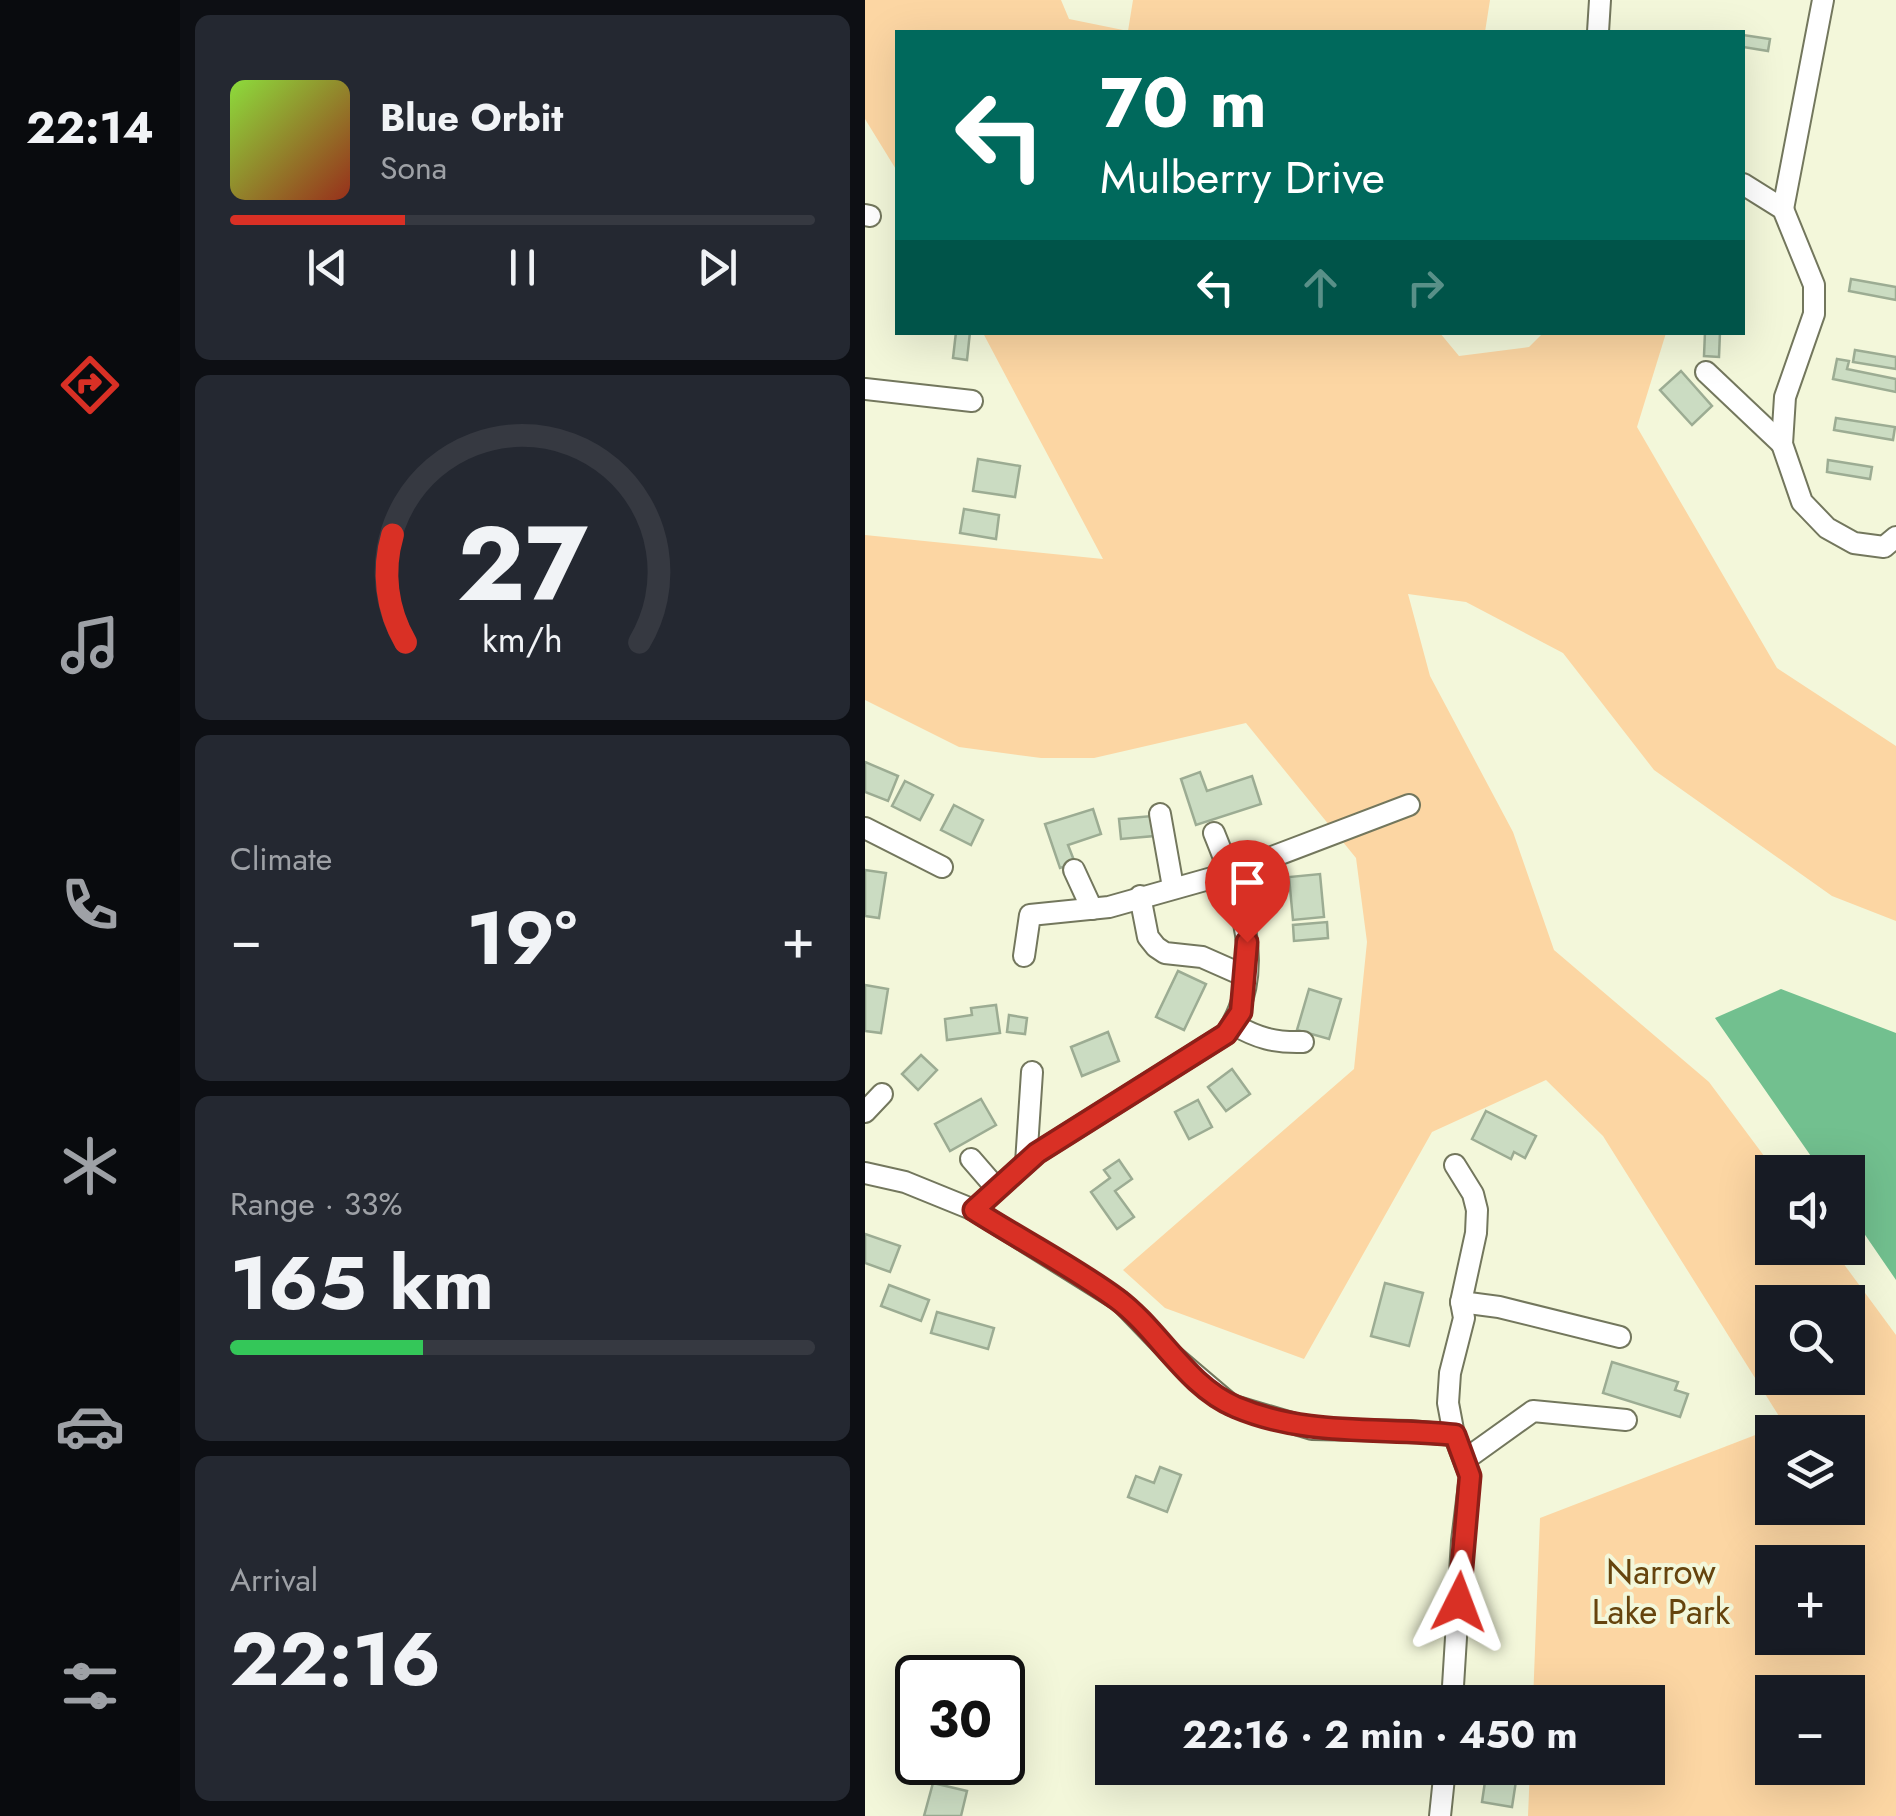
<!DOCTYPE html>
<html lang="en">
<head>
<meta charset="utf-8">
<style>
	:root { --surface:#171b24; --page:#242831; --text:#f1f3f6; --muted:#9ea1a6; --line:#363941; --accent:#d93025 }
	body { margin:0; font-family:Jost,sans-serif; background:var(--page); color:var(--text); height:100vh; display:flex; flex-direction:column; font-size:38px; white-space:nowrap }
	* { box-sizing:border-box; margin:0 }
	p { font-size:32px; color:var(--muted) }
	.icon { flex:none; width:55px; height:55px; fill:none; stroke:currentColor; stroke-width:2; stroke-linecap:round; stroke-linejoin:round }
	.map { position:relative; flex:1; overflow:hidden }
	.side { display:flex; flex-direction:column; gap:15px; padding:15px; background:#0d0f14; width:685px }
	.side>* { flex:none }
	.hud { position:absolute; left:30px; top:30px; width:850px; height:305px; border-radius:0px; box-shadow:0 10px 40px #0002; background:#00695c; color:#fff; overflow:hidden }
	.tools { position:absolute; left:890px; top:1155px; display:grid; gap:20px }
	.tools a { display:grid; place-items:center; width:110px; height:110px; border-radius:0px; background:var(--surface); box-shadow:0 10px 40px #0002; font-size:50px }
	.speed { position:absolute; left:30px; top:1655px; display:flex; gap:20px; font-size:50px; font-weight:700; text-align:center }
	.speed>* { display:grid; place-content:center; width:130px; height:130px; border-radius:50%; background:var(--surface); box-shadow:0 10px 40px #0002; line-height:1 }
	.speed .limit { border:5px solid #111; border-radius:15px; background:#fff; color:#111 }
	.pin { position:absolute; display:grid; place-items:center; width:85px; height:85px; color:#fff; margin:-102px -42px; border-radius:50% 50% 50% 0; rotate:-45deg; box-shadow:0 0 10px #0007 }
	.pin .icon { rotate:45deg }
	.me { position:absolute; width:110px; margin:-55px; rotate:3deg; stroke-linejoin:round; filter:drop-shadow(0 0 8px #0008) }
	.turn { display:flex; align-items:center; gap:35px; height:210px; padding:0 40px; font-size:45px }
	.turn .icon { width:130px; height:130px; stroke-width:2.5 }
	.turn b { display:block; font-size:70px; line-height:85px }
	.lanes { display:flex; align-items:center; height:95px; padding:0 40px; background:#0003; justify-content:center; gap:50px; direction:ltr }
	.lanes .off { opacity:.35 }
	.big { font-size:75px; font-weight:700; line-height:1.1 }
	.side .card { flex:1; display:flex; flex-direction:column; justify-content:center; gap:15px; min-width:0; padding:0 35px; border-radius:15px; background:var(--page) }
	.side .dial { align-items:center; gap:0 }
	.dial svg { height:260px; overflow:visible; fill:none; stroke:var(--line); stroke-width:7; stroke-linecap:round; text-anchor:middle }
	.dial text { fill:var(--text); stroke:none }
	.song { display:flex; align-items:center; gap:30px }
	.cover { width:120px; height:120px; border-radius:15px; background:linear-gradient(135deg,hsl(90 70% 55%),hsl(10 70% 35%)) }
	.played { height:10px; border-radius:5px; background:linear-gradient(90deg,var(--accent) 30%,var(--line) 30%) }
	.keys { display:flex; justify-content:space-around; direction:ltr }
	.heat { display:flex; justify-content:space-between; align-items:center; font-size:55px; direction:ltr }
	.charge { height:15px; border-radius:8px; background:linear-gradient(90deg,#34c759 33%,var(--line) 0) }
	.trip { position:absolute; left:230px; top:1685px; width:570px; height:100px; border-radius:0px; background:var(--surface); box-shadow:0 10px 40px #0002; font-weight:700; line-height:100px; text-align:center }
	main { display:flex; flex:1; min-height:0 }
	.dock { display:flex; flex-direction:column; width:180px; justify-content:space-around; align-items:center; background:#090b0e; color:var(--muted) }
	.dock .icon { width:70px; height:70px }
	.dock .current { color:var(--accent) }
	.dock b { font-size:45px; color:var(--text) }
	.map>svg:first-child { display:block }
	.green { fill:#fcd6a3; fill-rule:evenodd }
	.water { fill:#72c08f }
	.building { fill:#cbdcc2; stroke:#9cac93; stroke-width:2.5 }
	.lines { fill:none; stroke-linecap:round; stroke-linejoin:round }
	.minor-casing { stroke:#73775d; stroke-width:24 }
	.minor { stroke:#fff; stroke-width:20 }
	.route-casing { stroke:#8d1f18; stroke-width:25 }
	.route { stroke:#d93025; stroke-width:18 }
	.labels { text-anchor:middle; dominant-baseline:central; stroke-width:8; stroke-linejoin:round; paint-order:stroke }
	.park-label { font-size:35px; fill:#66440d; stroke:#f3f7da }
</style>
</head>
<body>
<main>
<nav class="dock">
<b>22:14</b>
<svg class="icon current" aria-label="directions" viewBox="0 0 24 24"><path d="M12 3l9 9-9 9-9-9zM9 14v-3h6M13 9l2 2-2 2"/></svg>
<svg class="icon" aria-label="music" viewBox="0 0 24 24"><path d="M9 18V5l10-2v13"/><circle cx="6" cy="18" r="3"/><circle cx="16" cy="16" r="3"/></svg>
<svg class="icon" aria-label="phone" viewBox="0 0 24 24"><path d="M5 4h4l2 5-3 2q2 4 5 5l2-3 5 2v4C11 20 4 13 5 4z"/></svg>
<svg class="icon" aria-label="climate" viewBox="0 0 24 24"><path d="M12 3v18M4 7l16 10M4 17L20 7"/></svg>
<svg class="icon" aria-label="car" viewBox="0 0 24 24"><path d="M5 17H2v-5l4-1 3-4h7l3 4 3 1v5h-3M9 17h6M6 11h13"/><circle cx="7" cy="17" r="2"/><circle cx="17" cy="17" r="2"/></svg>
<svg class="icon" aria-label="filters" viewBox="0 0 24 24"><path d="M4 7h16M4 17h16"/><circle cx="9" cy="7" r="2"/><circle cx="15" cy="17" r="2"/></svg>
</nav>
<section class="side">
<div class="card">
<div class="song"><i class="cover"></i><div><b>Blue Orbit</b><p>Sona</p></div></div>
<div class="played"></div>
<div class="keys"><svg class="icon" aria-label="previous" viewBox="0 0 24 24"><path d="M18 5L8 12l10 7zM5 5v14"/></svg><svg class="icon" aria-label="pause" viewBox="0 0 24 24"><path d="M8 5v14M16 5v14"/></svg><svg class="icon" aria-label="next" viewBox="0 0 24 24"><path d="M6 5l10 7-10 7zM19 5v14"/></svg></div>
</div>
<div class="card dial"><svg viewBox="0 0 100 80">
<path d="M14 69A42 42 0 1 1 86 69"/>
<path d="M14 69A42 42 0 0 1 10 36" stroke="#d93025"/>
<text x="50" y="56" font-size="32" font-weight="700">27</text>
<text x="50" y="72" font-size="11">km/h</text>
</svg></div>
<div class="card"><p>Climate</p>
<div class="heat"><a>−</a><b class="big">19°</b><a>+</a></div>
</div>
<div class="card"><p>Range · 33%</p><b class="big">165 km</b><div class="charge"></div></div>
<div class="card"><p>Arrival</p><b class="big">22:16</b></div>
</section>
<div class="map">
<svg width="1031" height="1816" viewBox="0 0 1031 1816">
	<rect width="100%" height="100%" fill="#f3f7da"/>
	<g class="green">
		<polygon points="0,0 196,0 204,19 263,31 268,0 625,0 620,32 32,32 32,171 0,119"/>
		<path d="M118,333H575L594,356L664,347L678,333H801L772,427L912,668L1031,746V921L967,896L789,770L698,653L601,602L543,594L565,676L648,832L689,950L844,1082L911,1172H908V1248H967L1031,1335V1816H663L665,1768H782V1702H668L675,1518L919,1424L738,1136L681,1080L567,1132L439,1359L300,1308L258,1270L489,1069L502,942L491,858L381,723L229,758H176L94,747L0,700V535L238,559ZM908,1302H982V1378H908ZM908,1432H982V1508H908ZM908,1562H982V1638H908ZM908,1692H982V1768H908Z"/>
	</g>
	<polygon class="water" points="916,989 1031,1033 1031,1280 983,1210 982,1172 957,1172 850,1018"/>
	<g class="building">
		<polygon points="878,35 905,39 903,51 878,47"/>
		<polygon points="986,279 1031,287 1031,300 984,291"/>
		<polygon points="91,332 105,332 102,360 88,358"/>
		<polygon points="840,332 855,332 854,357 839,356"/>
		<polygon points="990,350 1031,357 1031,369 988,362"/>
		<polygon points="972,359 984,361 982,369 1031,379 1031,392 968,379"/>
		<polygon points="816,371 847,406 827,425 795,390"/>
		<polygon points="971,418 1030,427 1028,440 969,430"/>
		<polygon points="113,459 155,466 150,497 108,491"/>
		<polygon points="963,460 1007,467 1005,479 962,472"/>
		<polygon points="99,509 134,515 131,539 95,533"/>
		<polygon points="0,762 33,776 23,801 0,792"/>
		<polygon points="335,772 342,791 387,776 396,804 331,825 316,779"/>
		<polygon points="40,781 68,795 55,820 27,806"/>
		<polygon points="89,805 118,820 106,845 76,830"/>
		<polygon points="228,809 236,834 203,845 210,863 195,868 180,824"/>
		<polygon points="287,816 289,836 256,839 254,819"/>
		<polygon points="0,870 21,873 14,918 0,916"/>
		<polygon points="455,874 459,917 428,920 424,877"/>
		<polygon points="462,922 463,938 429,941 428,925"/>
		<polygon points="313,971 341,984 319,1030 291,1017"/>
		<polygon points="0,985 23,989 16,1033 0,1031"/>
		<polygon points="444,989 476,999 464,1039 432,1030"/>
		<polygon points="131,1005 135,1033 82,1040 80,1019 107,1015 106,1008"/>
		<polygon points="144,1015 162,1018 160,1034 142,1032"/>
		<polygon points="243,1032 254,1061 217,1076 206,1047"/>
		<polygon points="56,1055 72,1070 53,1090 37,1074"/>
		<polygon points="367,1069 385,1094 361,1111 343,1087"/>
		<polygon points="116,1099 131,1125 85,1151 70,1124"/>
		<polygon points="333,1100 347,1127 324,1139 310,1112"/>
		<polygon points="621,1111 671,1136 660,1158 649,1152 646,1159 607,1139"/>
		<polygon points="254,1160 267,1179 250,1191 269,1217 252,1229 226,1192 245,1178 239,1170"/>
		<polygon points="0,1234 35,1246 25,1272 0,1263"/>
		<polygon points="520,1283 558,1293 544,1346 506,1336"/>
		<polygon points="24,1285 64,1300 56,1321 16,1306"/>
		<polygon points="72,1312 129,1328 123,1349 66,1333"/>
		<polygon points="747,1362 813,1382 810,1390 823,1394 815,1417 738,1393"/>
		<polygon points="295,1467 316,1475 302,1512 263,1497 271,1476 289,1483"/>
		<polygon points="622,1768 653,1768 647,1807 617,1802"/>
		<polygon points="68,1783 102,1791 96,1816 59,1816"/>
	</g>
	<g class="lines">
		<defs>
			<g id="minor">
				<polyline points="733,32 735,0"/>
				<polyline points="878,184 918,209 949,285 949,314 920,397 917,444 937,502 962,528 989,543 1019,547 1031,537"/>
				<polyline points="918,209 958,0"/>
				<polyline points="0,215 5,216"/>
				<polyline points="841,372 917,444"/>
				<polyline points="0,389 107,401"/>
				<polyline points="295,814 308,887"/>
				<polyline points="0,828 77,867"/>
				<polyline points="209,870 227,909"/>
				<polyline points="275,896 283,937 291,947 300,953 337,957 380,976"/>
				<polyline points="159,956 165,915 244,907 365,873 544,805"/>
				<path d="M368,1024C392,1038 410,1043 438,1042"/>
				<polyline points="0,1112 17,1094"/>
				<polyline points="106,1159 132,1189"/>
				<polyline points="161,1163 167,1072"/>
				<polyline points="0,1173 40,1182 109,1210 255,1301 306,1354 366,1405 447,1429 545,1431 589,1435"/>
				<path d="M109,1210L172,1153L361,1034C404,971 375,897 349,833"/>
				<polyline points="596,1302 634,1307 755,1337"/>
				<polyline points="601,1459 668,1411 761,1420"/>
				<polyline points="587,1702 597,1541 605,1476 589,1435 583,1403 585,1373 599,1318 596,1302 611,1233 612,1210 608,1194 590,1165"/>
				<polyline points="575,1816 580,1768"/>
			</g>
		</defs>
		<use href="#minor" class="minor-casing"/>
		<use href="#minor" class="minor"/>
	</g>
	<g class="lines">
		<defs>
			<path id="route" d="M382,942L376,1012L361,1034L172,1153L109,1210C156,1240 207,1266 252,1299C294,1330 321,1386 371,1407C442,1437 515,1427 590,1435L605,1476L594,1602"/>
		</defs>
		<use href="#route" class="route-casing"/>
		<use href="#route" class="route"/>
	</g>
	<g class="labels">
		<g class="park-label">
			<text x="796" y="1572">Narrow<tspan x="796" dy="40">Lake Park</tspan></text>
		</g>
	</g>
</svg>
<div class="tools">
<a><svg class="icon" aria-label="sound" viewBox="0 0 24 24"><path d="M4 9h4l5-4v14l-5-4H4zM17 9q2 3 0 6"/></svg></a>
<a><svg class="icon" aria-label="search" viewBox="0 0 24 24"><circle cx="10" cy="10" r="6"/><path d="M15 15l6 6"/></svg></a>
<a><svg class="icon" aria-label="layers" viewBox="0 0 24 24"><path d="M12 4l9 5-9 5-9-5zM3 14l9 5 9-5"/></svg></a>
<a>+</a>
<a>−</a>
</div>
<div class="speed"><div class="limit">30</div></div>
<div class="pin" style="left:382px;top:942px;background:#d93025"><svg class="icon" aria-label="arrive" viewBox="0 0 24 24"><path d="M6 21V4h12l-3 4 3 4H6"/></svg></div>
<svg class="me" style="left:594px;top:1602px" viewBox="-20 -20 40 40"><path d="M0-17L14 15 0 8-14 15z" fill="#d93025" stroke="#fff" stroke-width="4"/></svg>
<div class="trip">22:16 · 2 min · 450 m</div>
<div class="hud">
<div class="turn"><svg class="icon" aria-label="left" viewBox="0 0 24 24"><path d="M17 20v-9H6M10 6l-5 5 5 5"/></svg><div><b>70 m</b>Mulberry Drive</div></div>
<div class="lanes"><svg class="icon" aria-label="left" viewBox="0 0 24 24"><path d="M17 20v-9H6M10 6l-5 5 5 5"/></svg><svg class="icon off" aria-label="ahead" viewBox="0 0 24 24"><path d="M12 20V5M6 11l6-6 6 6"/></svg><svg class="icon off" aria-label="right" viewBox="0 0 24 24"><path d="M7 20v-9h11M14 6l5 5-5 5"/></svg></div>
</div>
</div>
</main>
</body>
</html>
